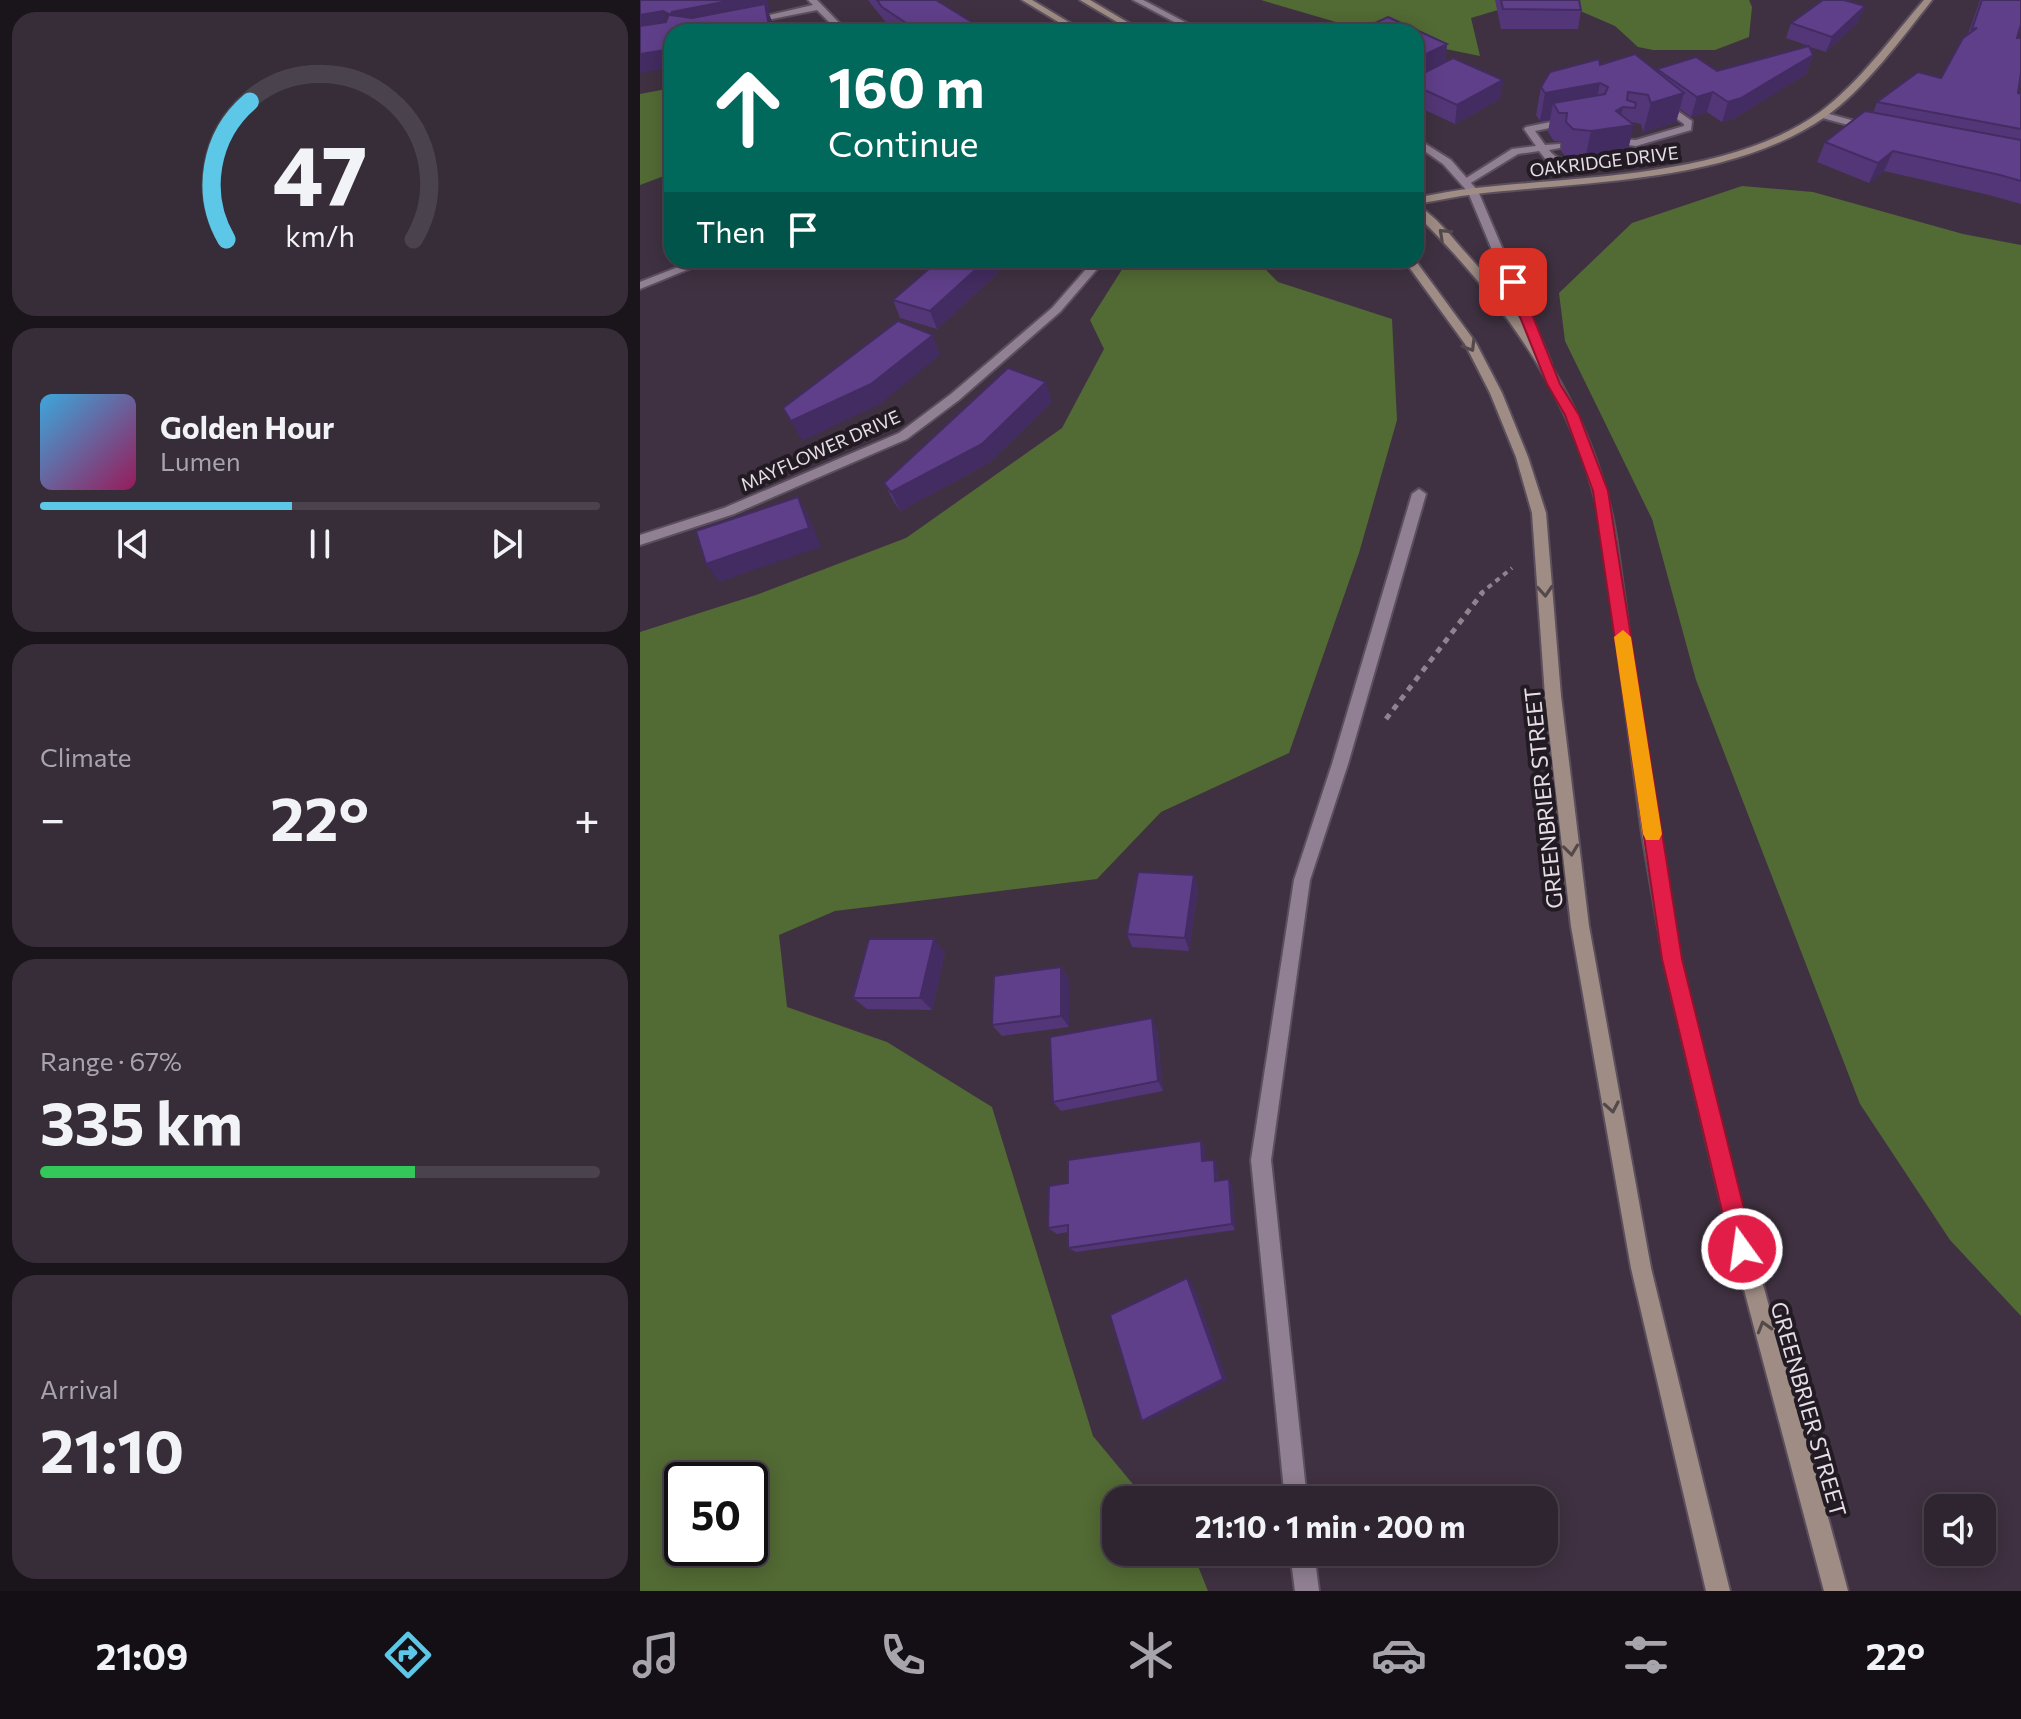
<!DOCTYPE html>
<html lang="en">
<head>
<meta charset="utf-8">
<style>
	:root { --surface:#2f2531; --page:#372d39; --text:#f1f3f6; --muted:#a7a5ab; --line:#4a424d; --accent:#5cc7e7 }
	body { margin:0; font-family:Commissioner,sans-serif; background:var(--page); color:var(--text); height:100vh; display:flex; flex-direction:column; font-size:30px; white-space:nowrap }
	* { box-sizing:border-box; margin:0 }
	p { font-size:26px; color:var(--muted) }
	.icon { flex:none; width:44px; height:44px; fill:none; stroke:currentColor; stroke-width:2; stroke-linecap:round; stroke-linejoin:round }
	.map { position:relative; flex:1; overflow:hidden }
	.side { display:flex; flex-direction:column; gap:12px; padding:12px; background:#1a141b; width:640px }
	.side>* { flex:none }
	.guide { position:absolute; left:24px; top:24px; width:760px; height:244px; border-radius:24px; box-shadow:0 4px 20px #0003,0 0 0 2px var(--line); background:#00695c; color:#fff; overflow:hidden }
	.controls { position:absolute; left:1284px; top:1494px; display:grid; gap:16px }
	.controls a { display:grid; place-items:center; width:72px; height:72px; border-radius:16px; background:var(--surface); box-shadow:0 4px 20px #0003,0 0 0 2px var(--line); font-size:40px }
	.speed { position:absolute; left:24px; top:1462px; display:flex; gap:16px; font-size:40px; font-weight:700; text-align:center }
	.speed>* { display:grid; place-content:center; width:104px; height:104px; border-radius:50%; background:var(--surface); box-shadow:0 4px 20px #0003,0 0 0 2px var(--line); line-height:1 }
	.speed .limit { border:4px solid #111; border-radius:12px; background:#fff; color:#111 }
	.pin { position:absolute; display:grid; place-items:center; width:68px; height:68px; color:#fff; margin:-34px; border-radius:16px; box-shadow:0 4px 12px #0006 }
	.me { position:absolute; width:88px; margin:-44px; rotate:346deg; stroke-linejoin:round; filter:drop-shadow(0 0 6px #0008) }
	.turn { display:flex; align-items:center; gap:28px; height:168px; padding:0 32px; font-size:36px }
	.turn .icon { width:104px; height:104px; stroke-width:2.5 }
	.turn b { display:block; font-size:56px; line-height:68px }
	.then { display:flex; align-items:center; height:76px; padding:0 32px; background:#0003; gap:16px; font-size:30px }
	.big { font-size:60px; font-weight:700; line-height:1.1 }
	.side .card { flex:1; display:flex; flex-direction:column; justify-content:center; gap:12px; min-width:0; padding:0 28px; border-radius:24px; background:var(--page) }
	.side .dial { align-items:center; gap:0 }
	.dial svg { height:208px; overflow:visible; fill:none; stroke:var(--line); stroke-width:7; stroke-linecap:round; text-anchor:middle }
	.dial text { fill:var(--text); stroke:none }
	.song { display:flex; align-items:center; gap:24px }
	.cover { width:96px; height:96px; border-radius:12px; background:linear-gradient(135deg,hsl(200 70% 55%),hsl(330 70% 35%)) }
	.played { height:8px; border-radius:4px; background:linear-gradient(90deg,var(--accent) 45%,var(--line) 45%) }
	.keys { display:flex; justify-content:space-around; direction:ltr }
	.heat { display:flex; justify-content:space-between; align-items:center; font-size:44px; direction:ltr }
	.charge { height:12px; border-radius:6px; background:linear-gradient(90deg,#34c759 67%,var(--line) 0) }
	.trip { position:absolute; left:462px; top:1486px; width:456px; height:80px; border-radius:24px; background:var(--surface); box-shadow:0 4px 20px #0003,0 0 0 2px var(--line); font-weight:700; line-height:80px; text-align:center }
	.dock { display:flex; height:128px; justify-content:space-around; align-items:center; background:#130f14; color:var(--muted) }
	.dock .icon { width:56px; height:56px }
	.dock .active { color:var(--accent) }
	.dock b { font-size:36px; color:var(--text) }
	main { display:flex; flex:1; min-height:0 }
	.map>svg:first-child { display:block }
	.green { fill:#526a34; fill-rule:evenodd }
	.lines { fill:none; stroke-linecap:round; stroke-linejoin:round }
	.lane-casing { stroke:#5b4f5d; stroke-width:4 }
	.street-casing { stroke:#5b4f5d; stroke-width:4 }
	.secondary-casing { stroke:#5b4f5d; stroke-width:4 }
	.path-far1 { stroke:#8f8390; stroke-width:4; stroke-dasharray:5 5; stroke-linecap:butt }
	.path { stroke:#8f8390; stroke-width:5; stroke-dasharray:6 6; stroke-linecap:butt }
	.lane { fill:#918093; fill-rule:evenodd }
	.street { fill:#918093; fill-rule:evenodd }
	.secondary { fill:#9f8d85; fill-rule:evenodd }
	.wall { fill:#533677 }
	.shaded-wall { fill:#432c61 }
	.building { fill:#603f8a; stroke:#432c61; stroke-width:2 }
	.oneway { stroke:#54494a }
	.route { fill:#e11d48; stroke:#92132f; stroke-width:2 }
	.slow { fill:#f59e0b }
	.labels { text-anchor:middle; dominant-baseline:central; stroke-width:8; stroke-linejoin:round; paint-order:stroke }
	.far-street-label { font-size:18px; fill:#e6dde7; stroke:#221b23 }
	.street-label { font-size:22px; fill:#e6dde7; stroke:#221b23 }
</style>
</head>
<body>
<main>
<section class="side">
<div class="card dial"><svg viewBox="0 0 100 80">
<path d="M14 69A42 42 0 1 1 86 69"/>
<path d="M14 69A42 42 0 0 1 23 16" stroke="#5cc7e7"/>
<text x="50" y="56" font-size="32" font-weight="700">47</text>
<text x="50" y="72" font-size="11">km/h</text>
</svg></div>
<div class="card">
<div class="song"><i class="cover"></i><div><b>Golden Hour</b><p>Lumen</p></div></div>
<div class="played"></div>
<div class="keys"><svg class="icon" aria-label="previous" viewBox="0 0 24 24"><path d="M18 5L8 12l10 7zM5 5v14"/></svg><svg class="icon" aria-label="pause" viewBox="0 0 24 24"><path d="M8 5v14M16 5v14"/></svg><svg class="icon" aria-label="next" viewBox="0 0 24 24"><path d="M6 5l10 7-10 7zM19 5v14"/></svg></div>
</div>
<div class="card"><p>Climate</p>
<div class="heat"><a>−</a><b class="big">22°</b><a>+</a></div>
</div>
<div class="card"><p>Range · 67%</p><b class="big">335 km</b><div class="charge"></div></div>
<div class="card"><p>Arrival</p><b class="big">21:10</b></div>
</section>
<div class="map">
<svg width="1381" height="1591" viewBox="0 0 1381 1591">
	<rect width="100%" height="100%" fill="#3f3141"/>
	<g class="green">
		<polygon points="621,0 1109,0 1112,7 1109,37 1075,50 1013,50 998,47 975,26 938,10 878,4 831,18 840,56 776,43 776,32 730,32"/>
		<polygon points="32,88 32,173 0,185 0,94"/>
		<polygon points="1102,186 1173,192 1323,234 1381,245 1381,1316 1310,1240 1220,1104 1056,680 1012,519 925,341 919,293 992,223"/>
		<path d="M488,260H616L638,282L752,319L757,420L719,553L649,753L521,812L457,879L195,911L139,935L147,1007L247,1042L352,1107L453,1436L506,1500H476V1552H549L556,1561L568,1591H0V632L116,595L266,538L422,428L464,349L450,320ZM110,1480V1548H42V1480Z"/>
	</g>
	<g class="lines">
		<defs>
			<g id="lane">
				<polygon points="1020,99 1052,121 1051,130 996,146 975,143 975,139 996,140 1044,126 1044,124 1017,104 1017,100"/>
				<path d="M930,118L935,121L933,123L895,131L905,145L920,144V148L909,150C924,172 983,158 1008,156L1013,159L1008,162L927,169L907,161L899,151L878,154L829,184L820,182L872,149L896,146L884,129L886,127Z"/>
			</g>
			<g id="street">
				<polygon points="168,0 177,0 208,32 199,32 177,10 112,23 108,20 173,5"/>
				<polygon points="493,0 503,0 564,32 553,32"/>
				<polygon points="1182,112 1233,126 1235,128 1230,131 1179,117 1177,115"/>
				<polygon points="776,138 811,160 838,191 911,363 909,366 905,367 899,363 828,192 803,164 776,145"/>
				<polygon points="56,260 71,260 0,289 0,282"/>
				<polygon points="454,260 465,260 420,312 319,400 267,439 94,514 0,545 0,535 84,508 259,433 311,394 412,308"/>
				<polygon points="779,489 786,494 708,764 670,880 631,1160 667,1500 645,1500 611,1160 654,880 692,764 772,494"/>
				<polygon points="650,1552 674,1552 679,1591 655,1591"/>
			</g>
			<g id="secondary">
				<polygon points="382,0 392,0 445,32 435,32"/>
				<polygon points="440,0 450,0 504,32 494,32"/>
				<path d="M1284,0H1292C1263,37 1223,91 1185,117C1090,183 947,181 836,194C816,196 796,201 776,204V198C796,194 816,190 836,188C943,176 1090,177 1180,112C1220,82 1251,38 1284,0Z"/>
				<path d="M776,205C794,214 811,236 825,252C898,331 958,429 976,536C996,678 1012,821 1041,960C1087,1173 1152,1381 1208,1591H1184L1080,1199L1024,962L1002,834L963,536C942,409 866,303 776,214Z"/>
				<polygon points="764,260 775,260 836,343 862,393 888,457 906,513 921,696 949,926 1011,1268 1090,1591 1066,1591 991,1268 931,926 905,696 892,513 876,457 850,393 825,344"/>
			</g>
		</defs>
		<use href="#lane" class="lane-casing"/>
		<use href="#street" class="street-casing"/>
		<use href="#secondary" class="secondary-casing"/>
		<polyline class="path-far1" points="840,594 872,568"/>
		<polyline class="path" points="746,719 843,592"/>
		<use href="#lane" class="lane"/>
		<use href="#street" class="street"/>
		<use href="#secondary" class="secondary"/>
	</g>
	<g class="wall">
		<polygon points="228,0 296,0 348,32 259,32 248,25"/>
		<polygon points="855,0 939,0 941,10 938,29 861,29"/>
		<polygon points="1340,0 1381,0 1377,38 1378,93 1381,94 1381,204 1349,195 1244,171 1229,183 1177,162 1185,142 1233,113 1237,102 1301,78 1328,34"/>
		<polygon points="1219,21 1186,52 1170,47 1173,55 1166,74 1095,118 1082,122 1067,112 1051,117 1040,109 1036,122 1003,132 1001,124 992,122 987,154 945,159 927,158 921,151 922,142 914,141 908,132 910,120 900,121 896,115 901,87 960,65 1017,72 1017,69 1077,71 1169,46 1146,38 1151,23"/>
		<polygon points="776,32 807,44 805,62 863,80 860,99 815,124 776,106"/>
		<polygon points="168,260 231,260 224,269 170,263"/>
		<polygon points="365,266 297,329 260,318 253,300"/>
		<polygon points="412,402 349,463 260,511 254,502 244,483"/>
		<polygon points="554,875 558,889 549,951 492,947 487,934"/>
		<polygon points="305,952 292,1010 227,1009 213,998"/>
		<polygon points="421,967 429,979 429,1027 362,1036 352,1025"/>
		<polygon points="517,1029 523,1091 421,1111 413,1102"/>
		<polygon points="561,1141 565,1149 565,1161 574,1160 577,1167 578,1181 592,1186 595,1230 436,1252 428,1248 428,1232 417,1234 408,1228 428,1183"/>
	</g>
	<g class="shaded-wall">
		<polygon points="93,0 128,0 130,11 128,11 132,21 134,32 30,15 32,12"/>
		<polygon points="1225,6 1219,21 1186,52 1192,37"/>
		<polygon points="23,11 32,28 0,33 0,15"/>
		<polygon points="807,44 805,63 776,77 776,59"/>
		<polygon points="32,49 32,68 0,73 0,54"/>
		<polygon points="1173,55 1166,74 1095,118 1082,122 1088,102"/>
		<polygon points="863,80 860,99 815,124 817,105"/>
		<polygon points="960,83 954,112 927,113 913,103 910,120 900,121 905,93"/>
		<polygon points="1073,92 1067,112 1051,117 1057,97"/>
		<polygon points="1044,93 1036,122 1003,132 1011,103"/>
		<polygon points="983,107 978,127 994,125 987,154 945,159 951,131"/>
		<polygon points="1253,151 1244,171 1229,183 1238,163"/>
		<polygon points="220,260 231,260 224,269"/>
		<polygon points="346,260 363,260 365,266 297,329 290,311"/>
		<polygon points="293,335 300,355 240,404 162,441 151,421"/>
		<polygon points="406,382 412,402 349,463 260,511 251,492"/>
		<polygon points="158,497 169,517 181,547 79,582 66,564"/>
		<polygon points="554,875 558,889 549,951 545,938"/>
		<polygon points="294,939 305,952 292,1010 280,998"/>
		<polygon points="421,967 429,979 429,1027 421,1016"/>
		<polygon points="512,1018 517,1029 523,1091 518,1081"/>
		<polygon points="561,1141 565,1149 566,1169 562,1161"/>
		<polygon points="574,1160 577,1167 578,1188 575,1181"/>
		<polygon points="589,1179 592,1186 595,1230 592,1224"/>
		<polygon points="547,1278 552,1282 587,1380 509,1420 502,1421"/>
	</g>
	<g class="building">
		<polygon points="0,0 93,0 32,12 30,15 52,18 125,4 130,32 32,32 32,49 0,54 0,26 26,22 29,14 23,11 0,15"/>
		<polygon points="237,0 296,0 348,32 266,32 275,29 242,7"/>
		<polygon points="861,0 939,0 941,10 863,9"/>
		<polygon points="1183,0 1204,0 1225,6 1192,37 1151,23"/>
		<polygon points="1342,0 1381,0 1381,24 1377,38 1381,38 1381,72 1378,93 1381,94 1381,129 1237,102 1278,72 1301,78 1323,38 1337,28 1332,29"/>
		<polygon points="748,17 807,44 776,59 776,32 715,32"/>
		<polygon points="1169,46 1173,55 1101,98 1088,102 1073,92 1057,97 1017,69 1056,57 1077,71"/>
		<polygon points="995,54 1044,93 1011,103 1008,95 988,92 987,100 996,103 995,108 983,107 976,111 994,125 951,131 933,129 926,122 927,113 919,113 913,103 965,94 968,87 960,83 905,93 901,87 910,72 959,59 960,65"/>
		<polygon points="813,58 863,80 817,105 776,86 776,77"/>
		<polygon points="1225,111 1381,140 1381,181 1360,175 1253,151 1238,163 1185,142"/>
		<polygon points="299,260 346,260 290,311 253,300"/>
		<polygon points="258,321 293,335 231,384 151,421 143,408"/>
		<polygon points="368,368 406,382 342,444 251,492 244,483"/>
		<polygon points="158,497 169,528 66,564 56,531"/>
		<polygon points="498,872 554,875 545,938 487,934"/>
		<polygon points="229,939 294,939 280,998 213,998"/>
		<polygon points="421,967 421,1016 352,1025 354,976"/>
		<polygon points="512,1018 518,1081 413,1102 410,1037"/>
		<polygon points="561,1141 562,1161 574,1160 575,1181 589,1179 592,1224 428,1248 428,1225 408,1228 409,1186 428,1183 428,1160"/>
		<polygon points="547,1278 583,1379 502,1421 470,1315"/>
	</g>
	<defs><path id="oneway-chevron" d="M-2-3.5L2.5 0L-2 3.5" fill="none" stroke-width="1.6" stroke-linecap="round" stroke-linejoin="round" transform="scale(2)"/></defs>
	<g class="oneway">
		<use href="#oneway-chevron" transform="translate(804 234) rotate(-137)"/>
		<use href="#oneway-chevron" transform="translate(830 346) rotate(59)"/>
		<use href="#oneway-chevron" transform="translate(905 591) rotate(86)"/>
		<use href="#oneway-chevron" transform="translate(931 850) rotate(83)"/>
		<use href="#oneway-chevron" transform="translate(972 1107) rotate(80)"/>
		<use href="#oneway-chevron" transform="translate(1124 1327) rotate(-106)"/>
	</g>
	<polygon class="route" points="873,278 879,282 920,384 939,415 968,491 1042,959 1114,1249 1111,1257 1102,1260 1094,1257 1091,1249 1022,959 953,491 925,415 907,384 866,282"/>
	<polygon class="slow" points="983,630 991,637 1022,834 1019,840 1006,840 1003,834 974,637"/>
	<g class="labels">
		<g class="far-street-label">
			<text transform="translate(964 161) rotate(-7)">OAKRIDGE DRIVE</text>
			<text transform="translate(180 450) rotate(-24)">MAYFLOWER DRIVE</text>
		</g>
		<g class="street-label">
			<text transform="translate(903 798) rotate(-96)">GREENBRIER STREET</text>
			<text transform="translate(1169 1409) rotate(74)">GREENBRIER STREET</text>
		</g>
	</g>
</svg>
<div class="controls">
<a><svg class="icon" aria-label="sound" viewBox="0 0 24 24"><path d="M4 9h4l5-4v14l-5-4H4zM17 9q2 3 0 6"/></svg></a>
</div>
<div class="speed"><div class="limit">50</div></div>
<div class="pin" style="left:873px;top:282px;background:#d93025"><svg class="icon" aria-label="arrive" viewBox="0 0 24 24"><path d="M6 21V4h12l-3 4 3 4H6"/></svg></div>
<svg class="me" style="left:1102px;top:1249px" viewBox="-20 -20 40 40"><circle r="17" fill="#e11d48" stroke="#fff" stroke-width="3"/><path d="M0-11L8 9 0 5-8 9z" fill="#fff"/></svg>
<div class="trip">21:10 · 1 min · 200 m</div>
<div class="guide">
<div class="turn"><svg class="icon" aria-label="ahead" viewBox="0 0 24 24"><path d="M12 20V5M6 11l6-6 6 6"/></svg><div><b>160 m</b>Continue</div></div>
<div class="then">Then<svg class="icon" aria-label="arrive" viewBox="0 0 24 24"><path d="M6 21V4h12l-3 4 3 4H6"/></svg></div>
</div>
</div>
</main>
<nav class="dock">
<b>21:09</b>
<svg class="icon active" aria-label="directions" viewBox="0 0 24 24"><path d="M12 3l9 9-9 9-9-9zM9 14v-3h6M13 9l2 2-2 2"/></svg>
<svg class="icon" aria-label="music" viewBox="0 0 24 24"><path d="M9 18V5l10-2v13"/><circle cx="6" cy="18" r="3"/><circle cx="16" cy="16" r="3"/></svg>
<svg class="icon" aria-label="phone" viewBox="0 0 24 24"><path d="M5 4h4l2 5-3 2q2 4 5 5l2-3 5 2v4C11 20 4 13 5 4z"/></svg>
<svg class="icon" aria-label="climate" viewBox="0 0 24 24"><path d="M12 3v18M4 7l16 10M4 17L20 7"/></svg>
<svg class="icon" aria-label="car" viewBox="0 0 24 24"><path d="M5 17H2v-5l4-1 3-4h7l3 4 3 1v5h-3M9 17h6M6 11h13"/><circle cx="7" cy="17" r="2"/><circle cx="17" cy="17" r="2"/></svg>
<svg class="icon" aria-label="filters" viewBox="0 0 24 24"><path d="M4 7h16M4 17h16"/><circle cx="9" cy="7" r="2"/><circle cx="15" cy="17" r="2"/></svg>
<b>22°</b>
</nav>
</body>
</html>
